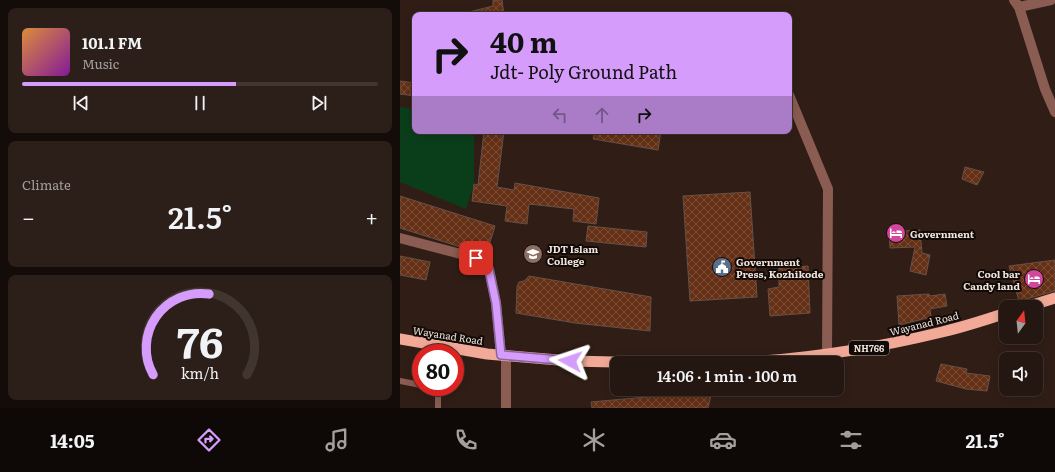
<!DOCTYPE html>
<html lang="en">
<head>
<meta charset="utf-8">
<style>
	:root { --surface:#241610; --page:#2c1f19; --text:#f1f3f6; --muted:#a39f9f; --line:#413530; --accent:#d59cfb }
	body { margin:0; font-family:Literata,serif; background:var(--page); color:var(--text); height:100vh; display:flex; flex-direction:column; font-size:15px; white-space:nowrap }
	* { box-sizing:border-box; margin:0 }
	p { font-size:13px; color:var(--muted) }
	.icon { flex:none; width:22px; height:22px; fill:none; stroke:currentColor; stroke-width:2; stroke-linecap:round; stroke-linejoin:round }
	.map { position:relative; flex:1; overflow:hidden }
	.details { display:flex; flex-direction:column; gap:8px; padding:8px; background:#140c09; width:400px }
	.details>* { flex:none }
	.hud { position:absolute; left:12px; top:12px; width:380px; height:122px; border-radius:8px; box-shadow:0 2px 10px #0003,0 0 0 1px var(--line); background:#d59cfb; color:#111; overflow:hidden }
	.needle { width:26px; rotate:15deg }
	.tools { position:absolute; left:599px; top:300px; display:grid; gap:8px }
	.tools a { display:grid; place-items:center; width:44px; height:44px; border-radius:8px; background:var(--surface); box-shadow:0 2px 10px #0003,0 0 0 1px var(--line); font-size:20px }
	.speed { position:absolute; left:12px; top:344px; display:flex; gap:8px; font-size:20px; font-weight:700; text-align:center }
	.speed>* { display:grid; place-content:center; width:52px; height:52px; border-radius:50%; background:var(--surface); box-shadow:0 2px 10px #0003,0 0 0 1px var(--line); line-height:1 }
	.speed .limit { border:6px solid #d22; background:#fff; color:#111 }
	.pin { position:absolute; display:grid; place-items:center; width:34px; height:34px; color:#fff; margin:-17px; border-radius:8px; box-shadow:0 2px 6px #0006 }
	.me { position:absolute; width:44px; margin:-22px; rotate:275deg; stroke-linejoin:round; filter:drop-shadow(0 0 3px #0008) }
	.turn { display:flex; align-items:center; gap:14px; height:84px; padding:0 12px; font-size:18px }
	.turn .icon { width:52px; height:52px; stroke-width:2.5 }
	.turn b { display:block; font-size:28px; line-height:34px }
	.lanes { display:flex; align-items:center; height:38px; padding:0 12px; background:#0003; justify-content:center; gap:20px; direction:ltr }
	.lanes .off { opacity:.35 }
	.big { font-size:30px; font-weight:600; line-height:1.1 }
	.details .tile { flex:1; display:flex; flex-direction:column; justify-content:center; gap:6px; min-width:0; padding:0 14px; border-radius:8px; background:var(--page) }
	.details .dial { align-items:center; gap:0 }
	.dial svg { height:104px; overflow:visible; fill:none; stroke:var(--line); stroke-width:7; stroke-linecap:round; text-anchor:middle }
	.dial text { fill:var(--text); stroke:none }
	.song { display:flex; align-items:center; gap:12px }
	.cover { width:48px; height:48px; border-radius:6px; background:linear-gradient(135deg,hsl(30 70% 55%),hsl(290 70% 35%)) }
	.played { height:4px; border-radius:2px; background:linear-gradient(90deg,var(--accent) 60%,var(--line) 60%) }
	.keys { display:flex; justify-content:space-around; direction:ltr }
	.heat { display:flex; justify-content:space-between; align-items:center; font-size:22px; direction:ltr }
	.trip { position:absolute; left:210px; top:356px; width:234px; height:40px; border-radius:8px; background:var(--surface); box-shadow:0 2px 10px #0003,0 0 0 1px var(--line); font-weight:600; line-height:40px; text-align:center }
	.menu { display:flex; height:64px; justify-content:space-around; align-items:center; background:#0e0906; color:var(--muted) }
	.menu .icon { width:28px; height:28px }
	.menu .on { color:var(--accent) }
	.menu b { font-size:18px; color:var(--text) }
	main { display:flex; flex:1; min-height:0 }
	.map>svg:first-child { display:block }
	.park { fill:#0a3e1a }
	.building { fill:url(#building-cross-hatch); stroke:#655148 }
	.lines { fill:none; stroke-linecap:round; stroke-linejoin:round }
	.service { stroke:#8b5c51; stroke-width:6 }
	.minor { stroke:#8b5c51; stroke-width:10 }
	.trunk { stroke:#f2a998; stroke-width:11 }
	.route-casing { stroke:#8a65a3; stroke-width:10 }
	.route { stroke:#d59cfb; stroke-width:7 }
	.labels { text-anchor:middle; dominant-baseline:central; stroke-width:4; stroke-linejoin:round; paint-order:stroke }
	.shield { fill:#120a07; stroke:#ada39e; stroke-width:1 }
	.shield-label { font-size:9px; font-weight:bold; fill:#f0e4de }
	.poi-label { font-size:10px; font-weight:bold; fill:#f0e4de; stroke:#120a07; text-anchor:start }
	.street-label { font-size:10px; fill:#f0e4de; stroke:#120a07 }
</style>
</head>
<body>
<main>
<section class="details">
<div class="tile">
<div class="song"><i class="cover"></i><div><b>101.1 FM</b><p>Music</p></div></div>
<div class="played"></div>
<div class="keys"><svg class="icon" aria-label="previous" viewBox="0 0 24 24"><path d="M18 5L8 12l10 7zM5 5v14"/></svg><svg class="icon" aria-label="pause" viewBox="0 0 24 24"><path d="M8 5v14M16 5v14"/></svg><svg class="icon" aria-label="next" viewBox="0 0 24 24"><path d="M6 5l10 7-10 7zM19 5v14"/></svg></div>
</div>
<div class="tile"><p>Climate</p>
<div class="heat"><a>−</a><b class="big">21.5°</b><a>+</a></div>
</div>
<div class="tile dial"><svg viewBox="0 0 100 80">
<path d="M14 69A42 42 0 1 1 86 69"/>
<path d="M14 69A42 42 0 0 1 57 7" stroke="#d59cfb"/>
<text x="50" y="56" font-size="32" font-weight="700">76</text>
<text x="50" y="72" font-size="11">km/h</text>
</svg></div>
</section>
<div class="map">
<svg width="655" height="408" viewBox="0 0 655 408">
	<defs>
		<pattern id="building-cross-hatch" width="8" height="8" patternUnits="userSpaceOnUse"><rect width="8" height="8" fill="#653015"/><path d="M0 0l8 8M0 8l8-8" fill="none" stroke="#7b4e37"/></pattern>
	</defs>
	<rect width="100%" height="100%" fill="#301e16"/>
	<polygon class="park" points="0,107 15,109 15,131 74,131 74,184 66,209 0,182"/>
	<g class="building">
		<polygon points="93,0 102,0 104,15 70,15 69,12 93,6"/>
		<polygon points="0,81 15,83 15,96 0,94"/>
		<polygon points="84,131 104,131 97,187 114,190 115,183 199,198 196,224 173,221 174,209 129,204 127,224 105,221 107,206 72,201 74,184 78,185"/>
		<polygon points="195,131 261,131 258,150 193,139"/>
		<polygon points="565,167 584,172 577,185 562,179"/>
		<polygon points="350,192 357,297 290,301 283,196"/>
		<polygon points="0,196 95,226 86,255 0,228"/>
		<polygon points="188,226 247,232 246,247 186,241"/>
		<polygon points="520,230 522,253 530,255 526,275 510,271 515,247 490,248 489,232"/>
		<polygon points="0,256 30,262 26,280 0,275"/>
		<polygon points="655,260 655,291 619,301 609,266"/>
		<polygon points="408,266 410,313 370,316 368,289 379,287 379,268"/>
		<polygon points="129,276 251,297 250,331 175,323 116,313 117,287 119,282 124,281"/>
		<polygon points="529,294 530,296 545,294 547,306 530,309 531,317 499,325 497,296"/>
		<polygon points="541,364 567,369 566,373 590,376 587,391 566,389 536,381"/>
		<polygon points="312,391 308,408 192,408 191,402"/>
	</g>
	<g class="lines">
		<g class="service">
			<polyline points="0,381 21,385"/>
			<polyline points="29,387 38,389"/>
			<polyline points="38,408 38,387"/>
		</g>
		<g class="minor">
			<polyline points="614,0 619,7 645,89 655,112"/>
			<polyline points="619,7 651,0"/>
			<polyline points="389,95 428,189 427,354"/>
			<polyline points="0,238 76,258 89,269 96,303 101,355"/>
			<polyline points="106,408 106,355"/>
		</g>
		<g class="trunk">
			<polyline points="626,307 655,298"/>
			<polyline points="0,339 87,354 170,361 259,363"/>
			<path d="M328,363C400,360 472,349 542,332C563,327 585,320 606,313"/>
		</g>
	</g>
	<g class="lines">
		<defs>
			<polyline id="route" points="76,258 89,270 96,303 101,355 170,361"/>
		</defs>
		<use href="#route" class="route-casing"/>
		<use href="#route" class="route"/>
	</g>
	<defs>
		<symbol id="hotel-disc" viewBox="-11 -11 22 22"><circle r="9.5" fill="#d1479c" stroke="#120a07"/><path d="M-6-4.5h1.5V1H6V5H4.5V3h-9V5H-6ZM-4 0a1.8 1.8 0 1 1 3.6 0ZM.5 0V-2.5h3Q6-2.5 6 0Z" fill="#fff"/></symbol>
		<symbol id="university-disc" viewBox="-11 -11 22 22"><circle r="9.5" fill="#8d6e63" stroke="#120a07"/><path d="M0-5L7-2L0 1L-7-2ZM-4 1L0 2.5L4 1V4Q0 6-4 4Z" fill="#fff"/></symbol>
		<symbol id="civic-disc" viewBox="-11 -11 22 22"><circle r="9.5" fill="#5c6f8a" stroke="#120a07"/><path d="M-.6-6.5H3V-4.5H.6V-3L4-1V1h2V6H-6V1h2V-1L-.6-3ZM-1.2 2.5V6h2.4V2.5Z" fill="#fff"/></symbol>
	</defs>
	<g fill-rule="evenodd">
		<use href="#hotel-disc" x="485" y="222" width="22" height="22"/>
		<use href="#university-disc" x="122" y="243" width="22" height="22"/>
		<use href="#civic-disc" x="311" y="256" width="22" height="22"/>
		<use href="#hotel-disc" x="623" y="268" width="22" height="22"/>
	</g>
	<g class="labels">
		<rect class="shield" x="449" y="341" width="40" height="14" rx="3"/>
		<g class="shield-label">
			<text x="469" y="348">NH766</text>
		</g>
		<g class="poi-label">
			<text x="510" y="233">Government</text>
			<text x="147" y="248">JDT Islam<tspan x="147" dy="12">College</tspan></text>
			<text x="336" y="261">Government<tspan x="336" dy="12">Press, Kozhikode</tspan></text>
			<text x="620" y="273" text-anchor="end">Cool bar<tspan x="620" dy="12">Candy land</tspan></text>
		</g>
		<g class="street-label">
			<text transform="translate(524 323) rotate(-14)">Wayanad Road</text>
			<text transform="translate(48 335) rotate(9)">Wayanad Road</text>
		</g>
	</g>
</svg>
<div class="tools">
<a><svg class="needle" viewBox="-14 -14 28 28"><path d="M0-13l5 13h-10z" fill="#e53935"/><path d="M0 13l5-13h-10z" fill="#a39f9f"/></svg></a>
<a><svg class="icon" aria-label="sound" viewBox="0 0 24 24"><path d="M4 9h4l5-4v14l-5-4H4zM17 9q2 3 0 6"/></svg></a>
</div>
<div class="speed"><div class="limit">80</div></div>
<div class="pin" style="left:76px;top:258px;background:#d93025"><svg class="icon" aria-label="arrive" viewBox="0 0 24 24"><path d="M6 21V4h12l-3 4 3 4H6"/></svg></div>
<svg class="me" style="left:170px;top:361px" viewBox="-20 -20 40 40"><path d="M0-17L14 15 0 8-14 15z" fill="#d59cfb" stroke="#fff" stroke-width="4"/></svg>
<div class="trip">14:06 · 1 min · 100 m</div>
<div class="hud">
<div class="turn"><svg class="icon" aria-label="right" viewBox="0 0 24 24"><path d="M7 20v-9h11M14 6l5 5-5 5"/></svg><div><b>40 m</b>Jdt- Poly Ground Path</div></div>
<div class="lanes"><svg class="icon off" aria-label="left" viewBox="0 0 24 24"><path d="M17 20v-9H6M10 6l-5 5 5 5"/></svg><svg class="icon off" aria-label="ahead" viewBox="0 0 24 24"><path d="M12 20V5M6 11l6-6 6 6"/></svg><svg class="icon" aria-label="right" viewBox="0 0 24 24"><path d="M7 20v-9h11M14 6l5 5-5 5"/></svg></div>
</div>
</div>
</main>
<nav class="menu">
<b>14:05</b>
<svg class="icon on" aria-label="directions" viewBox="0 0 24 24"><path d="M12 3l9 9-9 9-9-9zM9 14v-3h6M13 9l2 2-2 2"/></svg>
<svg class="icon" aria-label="music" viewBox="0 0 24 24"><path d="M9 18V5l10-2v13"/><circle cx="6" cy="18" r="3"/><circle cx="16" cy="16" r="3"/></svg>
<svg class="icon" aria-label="phone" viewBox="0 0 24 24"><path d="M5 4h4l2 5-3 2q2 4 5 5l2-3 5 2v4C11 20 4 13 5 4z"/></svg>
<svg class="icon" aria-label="climate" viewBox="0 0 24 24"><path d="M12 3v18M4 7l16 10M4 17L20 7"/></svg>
<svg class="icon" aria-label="car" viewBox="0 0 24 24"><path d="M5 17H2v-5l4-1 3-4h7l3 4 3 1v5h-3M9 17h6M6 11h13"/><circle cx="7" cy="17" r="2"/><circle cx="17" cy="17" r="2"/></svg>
<svg class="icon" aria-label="filters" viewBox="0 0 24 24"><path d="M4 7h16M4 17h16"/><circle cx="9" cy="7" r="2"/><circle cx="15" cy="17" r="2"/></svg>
<b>21.5°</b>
</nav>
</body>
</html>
